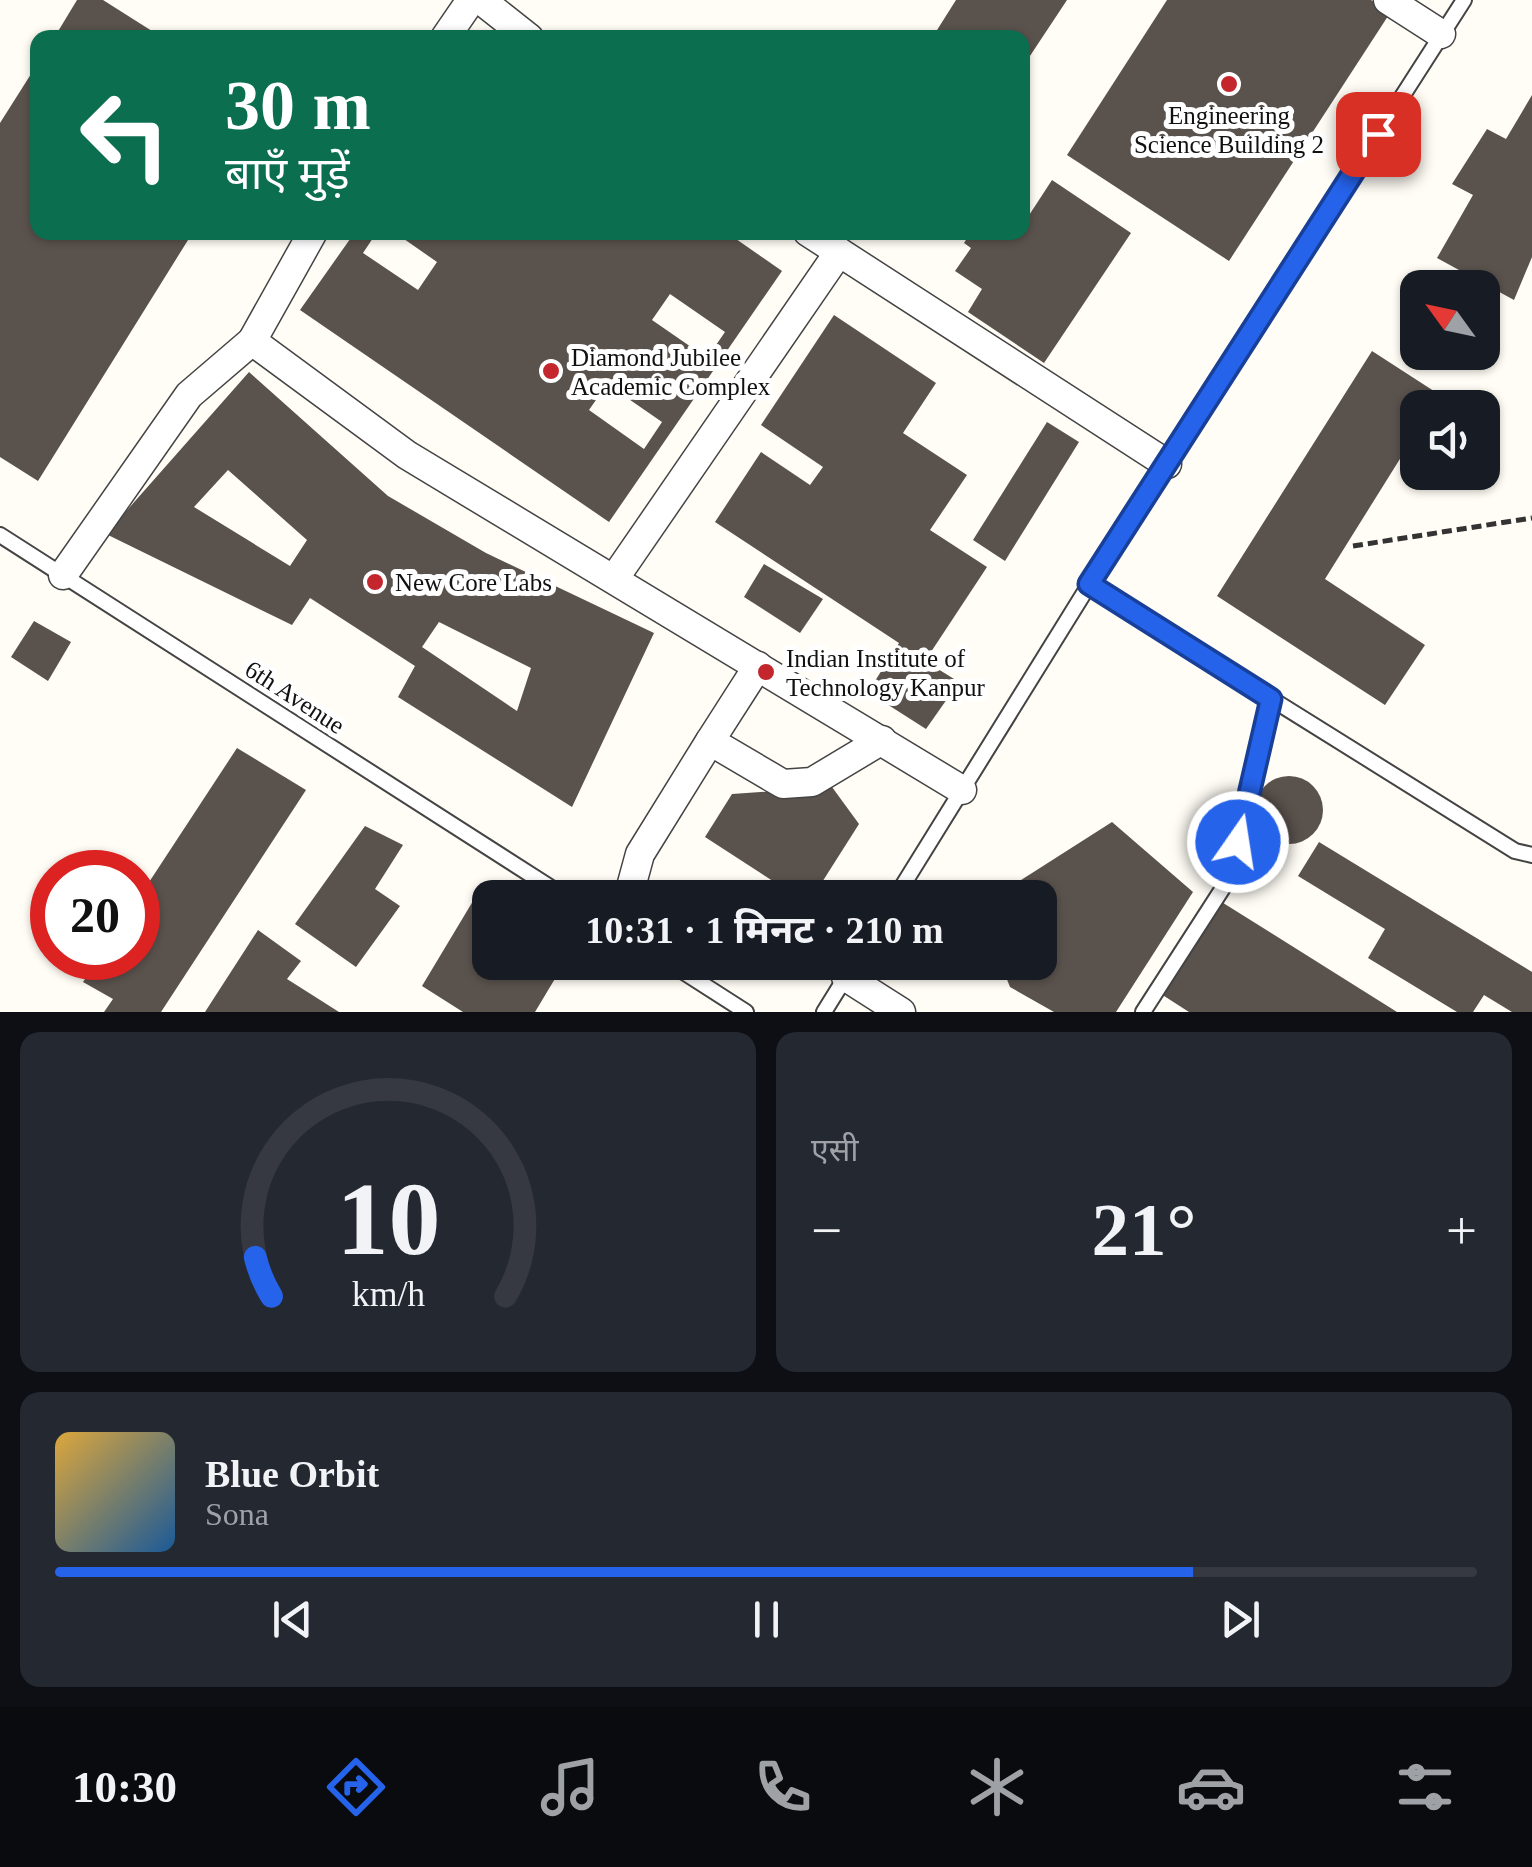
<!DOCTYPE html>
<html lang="hi">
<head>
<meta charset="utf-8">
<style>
	:root { --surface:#171b24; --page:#242831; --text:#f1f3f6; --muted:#9ea1a6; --line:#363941; --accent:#2563eb }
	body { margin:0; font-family:"Times New Roman","Noto Sans Devanagari",serif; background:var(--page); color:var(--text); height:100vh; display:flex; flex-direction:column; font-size:38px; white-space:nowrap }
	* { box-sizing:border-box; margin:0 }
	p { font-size:32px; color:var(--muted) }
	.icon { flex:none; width:55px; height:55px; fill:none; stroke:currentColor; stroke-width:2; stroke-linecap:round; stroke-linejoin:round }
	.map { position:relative; height:1012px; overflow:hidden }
	.panel { display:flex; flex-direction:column; gap:20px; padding:20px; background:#0d0f14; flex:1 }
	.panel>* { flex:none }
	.top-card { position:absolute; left:30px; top:30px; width:1000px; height:210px; border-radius:20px; box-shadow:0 2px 8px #0004; background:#0b6e4f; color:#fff; overflow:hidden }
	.needle { width:65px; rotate:303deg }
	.tools { position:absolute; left:1400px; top:270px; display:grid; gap:20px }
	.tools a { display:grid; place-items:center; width:100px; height:100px; border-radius:20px; background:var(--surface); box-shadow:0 2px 8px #0004; font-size:50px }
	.speed { position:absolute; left:30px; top:850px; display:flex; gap:20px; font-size:50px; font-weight:700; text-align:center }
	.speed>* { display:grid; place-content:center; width:130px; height:130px; border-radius:50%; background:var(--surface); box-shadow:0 2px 8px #0004; line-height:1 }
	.speed .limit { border:15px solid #d22; background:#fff; color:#111 }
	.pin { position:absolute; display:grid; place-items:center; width:85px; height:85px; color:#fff; margin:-42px; border-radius:20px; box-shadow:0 5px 15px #0006 }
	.me { position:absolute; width:110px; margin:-55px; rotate:13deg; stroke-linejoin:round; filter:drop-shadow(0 0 8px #0008) }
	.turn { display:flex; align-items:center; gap:35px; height:210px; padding:0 30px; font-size:45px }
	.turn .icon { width:130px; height:130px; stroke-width:2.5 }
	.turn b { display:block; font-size:70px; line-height:85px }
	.big { font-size:75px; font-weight:700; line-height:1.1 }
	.panel .tile { flex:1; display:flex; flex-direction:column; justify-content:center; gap:15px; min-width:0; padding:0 35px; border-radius:20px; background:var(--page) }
	.panel .dial { align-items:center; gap:0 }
	.dial svg { height:260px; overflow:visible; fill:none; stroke:var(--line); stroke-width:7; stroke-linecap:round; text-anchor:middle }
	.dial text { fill:var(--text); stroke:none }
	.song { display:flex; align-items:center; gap:30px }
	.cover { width:120px; height:120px; border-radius:15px; background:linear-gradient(135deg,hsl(40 70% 55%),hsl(210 70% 35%)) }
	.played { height:10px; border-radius:5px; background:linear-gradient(90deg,var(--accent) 80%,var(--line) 80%) }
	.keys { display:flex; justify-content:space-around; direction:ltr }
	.heat { display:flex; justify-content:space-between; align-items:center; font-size:55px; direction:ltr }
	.panel .tiles { flex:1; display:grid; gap:20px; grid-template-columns:1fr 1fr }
	.tile:last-child { grid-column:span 2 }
	.trip { position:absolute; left:472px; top:880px; width:585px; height:100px; border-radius:20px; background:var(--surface); box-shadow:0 2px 8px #0004; font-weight:700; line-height:100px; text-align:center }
	.tabs { display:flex; height:160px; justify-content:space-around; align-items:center; background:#090b0e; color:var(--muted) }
	.tabs .icon { width:70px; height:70px }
	.tabs .active { color:var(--accent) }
	.tabs b { font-size:45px; color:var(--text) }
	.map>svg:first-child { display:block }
	.building { fill:#5a524d; fill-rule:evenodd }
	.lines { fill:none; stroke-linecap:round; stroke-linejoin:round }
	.lane-casing { stroke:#444; stroke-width:18 }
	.street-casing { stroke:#444; stroke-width:31 }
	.path { stroke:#333; stroke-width:5; stroke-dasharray:10 5; stroke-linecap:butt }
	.lane { stroke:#fff; stroke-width:14 }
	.street { stroke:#fff; stroke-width:28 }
	.route-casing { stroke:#184099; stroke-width:25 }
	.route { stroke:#2563eb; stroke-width:18 }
	.poi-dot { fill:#c4262e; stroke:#fff; stroke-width:4 }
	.labels { text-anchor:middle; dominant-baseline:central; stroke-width:10; stroke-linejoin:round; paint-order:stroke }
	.poi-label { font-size:25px; fill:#111; stroke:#fff; text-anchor:start }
	.street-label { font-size:25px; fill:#111; stroke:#fff }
</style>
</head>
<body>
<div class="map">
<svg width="1532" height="1012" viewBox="0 0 1532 1012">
	<rect width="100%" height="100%" fill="#fffdf5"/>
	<g class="building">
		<polygon points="77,0 103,0 163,38 54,38"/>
		<polygon points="956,0 1067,0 1022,68 1022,38 932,38"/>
		<polygon points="1167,0 1371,0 1390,13 1229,261 1067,155"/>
		<polygon points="38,63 38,232 193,232 38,481 0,457 0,123"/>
		<polygon points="1532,95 1532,257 1514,300 1437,258 1473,195 1452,184 1487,129 1506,139"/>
		<polygon points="1052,180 1131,233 1044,363 968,312 982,289 955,271 971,248 964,243 971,232 1005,232 1014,239 1022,232 1022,226"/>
		<path d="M355,232H377L363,253L418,290L437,262L394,232H726L782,271L609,522L300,310ZM670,294L725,332L707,358L652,320ZM607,384L662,422L644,449L589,410Z"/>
		<polygon points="834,315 936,383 903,433 967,475 930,530 987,567 925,661 959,682 926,729 868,692 899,643 715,522 761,452 810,485 823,467 761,425"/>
		<polygon points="1372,351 1440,395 1432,408 1418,408 1418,430 1325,579 1425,645 1385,705 1217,596"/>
		<path d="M249,372L388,496L486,553L654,633L572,807L398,697L415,666L310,598L292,625L106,534ZM228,470L307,540L290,566L194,507ZM439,622L531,668L517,711L422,647Z"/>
		<polygon points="1047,422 1079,442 1005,561 973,540"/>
		<polygon points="764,564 823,599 800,633 744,597"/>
		<polygon points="34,621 71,642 48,681 11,657"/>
		<polygon points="237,748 306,790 161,1012 104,1012 113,999 83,982 99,958 138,958 138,899"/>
		<circle cx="1289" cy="810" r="34"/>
		<polygon points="832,787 859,824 812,898 799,898 705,837 732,794"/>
		<polygon points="1112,822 1193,892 1116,1012 1054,1012 1010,987 1000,962 1040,962 1040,898 993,898"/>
		<polygon points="365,826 403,845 375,889 400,906 356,967 295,924"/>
		<polygon points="1319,842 1532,972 1532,1012 1512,1012 1484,995 1473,1012 1457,1012 1368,958 1385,929 1298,876"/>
		<polygon points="479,891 490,898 490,962 565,962 535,1012 463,1012 422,986"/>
		<polygon points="1220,901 1397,1012 1189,1012 1161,994"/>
		<polygon points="258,930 301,961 287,979 339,1012 205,1012"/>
	</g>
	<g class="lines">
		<defs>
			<g id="lane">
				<polyline points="0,535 567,898"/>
				<polyline points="1089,585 1515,851 1532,855"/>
				<polyline points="895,898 1089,585 1464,0"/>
				<polyline points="668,962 746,1012"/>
				<polyline points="824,1012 855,962"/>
				<polyline points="1143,1012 1230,877 1271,699"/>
			</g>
			<g id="street">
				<polyline points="481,0 529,38"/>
				<polyline points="1388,0 1441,34"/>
				<polyline points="445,38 471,0"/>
				<polyline points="808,232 839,252"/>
				<polyline points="252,341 313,232"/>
				<polyline points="63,575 189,395 252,341 407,455 962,790"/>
				<polyline points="614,579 839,252 1167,464"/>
				<polyline points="758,666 710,741 783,784 812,782 882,740"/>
				<polyline points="628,898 640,854 710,741"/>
				<polyline points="846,977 901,1012"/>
			</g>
		</defs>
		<use href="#lane" class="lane-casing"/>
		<use href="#street" class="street-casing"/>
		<polyline class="path" points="1353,546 1532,518"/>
		<use href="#lane" class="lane"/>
		<use href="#street" class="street"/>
	</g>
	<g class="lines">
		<defs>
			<polyline id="route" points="1238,842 1271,699 1089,584 1378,134"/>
		</defs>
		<use href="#route" class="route-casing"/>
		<use href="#route" class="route"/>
	</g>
	<g class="poi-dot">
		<circle cx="1229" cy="84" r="10"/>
		<circle cx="551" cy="371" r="10"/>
		<circle cx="375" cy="582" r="10"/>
		<circle cx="766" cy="672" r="10"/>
	</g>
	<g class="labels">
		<g class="poi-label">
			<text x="1229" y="115" text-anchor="middle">Engineering<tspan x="1229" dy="29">Science Building 2</tspan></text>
			<text x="571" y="357">Diamond Jubilee<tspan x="571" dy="29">Academic Complex</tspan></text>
			<text x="395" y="582">New Core Labs</text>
			<text x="786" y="658">Indian Institute of<tspan x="786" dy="29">Technology Kanpur</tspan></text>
		</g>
		<g class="street-label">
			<text transform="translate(295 697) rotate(33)">6th Avenue</text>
		</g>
	</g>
</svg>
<div class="tools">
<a><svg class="needle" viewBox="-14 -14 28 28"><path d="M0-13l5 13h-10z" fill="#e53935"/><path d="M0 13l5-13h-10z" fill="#9ea1a6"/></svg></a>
<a><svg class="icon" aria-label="sound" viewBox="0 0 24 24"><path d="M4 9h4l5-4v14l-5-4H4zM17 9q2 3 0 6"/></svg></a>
</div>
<div class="speed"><div class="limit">20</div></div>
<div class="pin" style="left:1378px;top:134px;background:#d93025"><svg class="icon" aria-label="arrive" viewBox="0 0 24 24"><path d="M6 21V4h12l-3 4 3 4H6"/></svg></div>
<svg class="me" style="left:1238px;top:842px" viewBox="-20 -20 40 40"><circle r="17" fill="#2563eb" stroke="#fff" stroke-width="3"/><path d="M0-11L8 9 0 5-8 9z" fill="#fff"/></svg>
<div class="trip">10:31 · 1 मिनट · 210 m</div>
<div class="top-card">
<div class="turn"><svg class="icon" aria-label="left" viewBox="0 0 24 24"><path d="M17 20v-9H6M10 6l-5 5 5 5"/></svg><div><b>30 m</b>बाएँ मुड़ें</div></div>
</div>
</div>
<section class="panel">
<div class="tiles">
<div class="tile dial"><svg viewBox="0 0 100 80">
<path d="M14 69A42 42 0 1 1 86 69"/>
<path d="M14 69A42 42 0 0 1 9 57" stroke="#2563eb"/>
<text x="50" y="56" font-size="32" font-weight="700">10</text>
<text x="50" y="72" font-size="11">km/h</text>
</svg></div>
<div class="tile"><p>एसी</p>
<div class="heat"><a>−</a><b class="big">21°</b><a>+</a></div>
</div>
<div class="tile">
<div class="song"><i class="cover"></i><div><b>Blue Orbit</b><p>Sona</p></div></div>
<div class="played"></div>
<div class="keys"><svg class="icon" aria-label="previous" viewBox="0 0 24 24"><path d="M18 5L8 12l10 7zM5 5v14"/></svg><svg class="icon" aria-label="pause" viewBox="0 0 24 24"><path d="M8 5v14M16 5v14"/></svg><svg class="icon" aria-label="next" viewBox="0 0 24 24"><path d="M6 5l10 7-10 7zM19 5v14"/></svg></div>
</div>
</div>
</section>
<nav class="tabs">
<b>10:30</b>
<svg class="icon active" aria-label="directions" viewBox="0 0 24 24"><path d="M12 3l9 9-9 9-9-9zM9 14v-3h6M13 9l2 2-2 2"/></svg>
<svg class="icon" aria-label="music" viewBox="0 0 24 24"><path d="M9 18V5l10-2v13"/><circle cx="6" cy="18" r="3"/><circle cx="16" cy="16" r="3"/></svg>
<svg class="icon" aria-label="phone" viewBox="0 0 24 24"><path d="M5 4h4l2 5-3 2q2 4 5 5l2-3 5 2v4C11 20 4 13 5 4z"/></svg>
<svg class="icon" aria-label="climate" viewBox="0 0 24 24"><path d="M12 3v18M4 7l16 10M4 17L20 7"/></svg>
<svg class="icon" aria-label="car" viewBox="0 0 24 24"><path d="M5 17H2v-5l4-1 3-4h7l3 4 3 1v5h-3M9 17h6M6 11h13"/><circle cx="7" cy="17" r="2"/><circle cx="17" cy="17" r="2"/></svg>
<svg class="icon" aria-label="filters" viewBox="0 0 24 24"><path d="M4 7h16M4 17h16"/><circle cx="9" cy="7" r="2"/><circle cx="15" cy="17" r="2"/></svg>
</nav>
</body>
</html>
